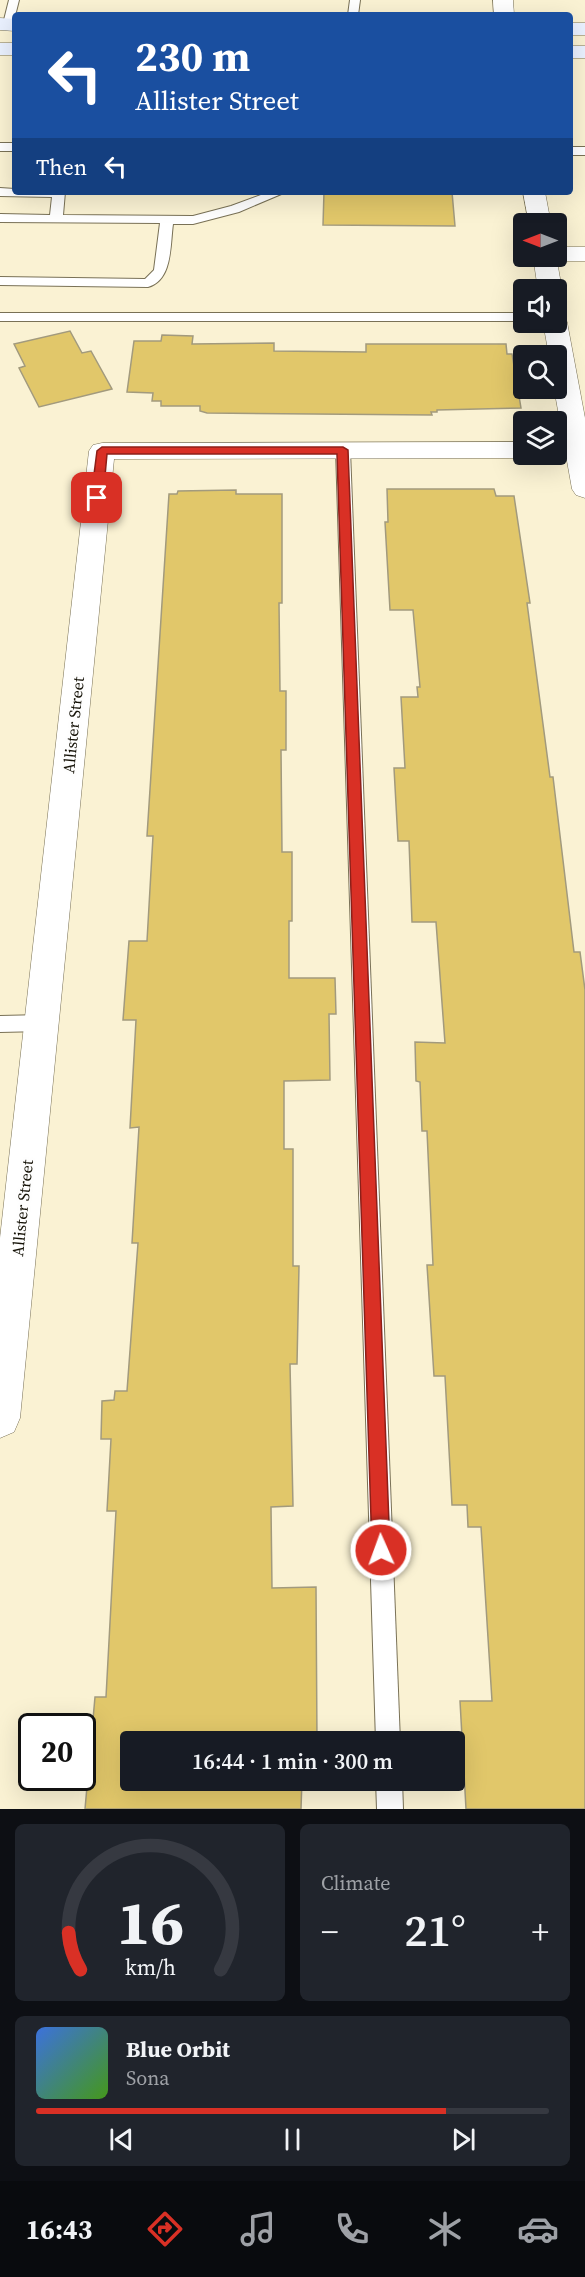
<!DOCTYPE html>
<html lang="en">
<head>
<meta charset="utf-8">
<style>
	:root { --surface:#171b24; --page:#20242c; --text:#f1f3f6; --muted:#9ea1a6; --line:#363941; --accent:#d93025 }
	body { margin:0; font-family:"Source Serif 4",serif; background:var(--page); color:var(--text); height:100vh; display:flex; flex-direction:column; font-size:22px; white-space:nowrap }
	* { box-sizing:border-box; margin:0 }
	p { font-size:20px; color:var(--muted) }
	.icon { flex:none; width:33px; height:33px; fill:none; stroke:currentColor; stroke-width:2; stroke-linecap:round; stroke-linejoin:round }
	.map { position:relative; height:1809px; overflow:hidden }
	.panel { display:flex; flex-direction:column; gap:15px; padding:15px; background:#0d0f14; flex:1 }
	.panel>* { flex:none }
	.banner { position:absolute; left:12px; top:12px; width:561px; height:183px; border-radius:6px; box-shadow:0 6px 24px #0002; background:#1a4fa0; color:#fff; overflow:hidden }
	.needle { width:39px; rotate:270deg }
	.tools { position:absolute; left:513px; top:213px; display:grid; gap:12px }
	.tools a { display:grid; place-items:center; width:54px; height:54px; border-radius:6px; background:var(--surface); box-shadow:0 6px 24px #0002; font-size:30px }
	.speed { position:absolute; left:18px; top:1713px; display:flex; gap:12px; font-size:30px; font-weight:700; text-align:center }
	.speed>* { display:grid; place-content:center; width:78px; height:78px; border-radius:50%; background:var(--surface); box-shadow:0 6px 24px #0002; line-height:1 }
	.speed .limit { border:3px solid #111; border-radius:9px; background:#fff; color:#111 }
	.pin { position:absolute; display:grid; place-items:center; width:51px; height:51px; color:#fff; margin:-26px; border-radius:12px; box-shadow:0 3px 9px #0006 }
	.me { position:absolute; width:66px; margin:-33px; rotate:358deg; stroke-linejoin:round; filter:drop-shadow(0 0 4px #0008) }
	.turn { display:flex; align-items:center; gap:21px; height:126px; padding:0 24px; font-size:27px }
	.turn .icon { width:78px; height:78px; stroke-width:2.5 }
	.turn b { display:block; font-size:42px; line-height:51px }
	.then { display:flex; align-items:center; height:57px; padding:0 24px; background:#0003; gap:12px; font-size:22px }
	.big { font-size:45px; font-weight:600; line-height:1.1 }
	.panel .widget { flex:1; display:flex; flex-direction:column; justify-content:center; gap:9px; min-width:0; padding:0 21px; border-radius:9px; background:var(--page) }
	.panel .dial { align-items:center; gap:0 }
	.dial svg { height:156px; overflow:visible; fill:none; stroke:var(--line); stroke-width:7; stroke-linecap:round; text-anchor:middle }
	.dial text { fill:var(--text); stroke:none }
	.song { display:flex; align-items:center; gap:18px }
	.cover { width:72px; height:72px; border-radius:9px; background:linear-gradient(135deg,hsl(220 70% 55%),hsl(100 70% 35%)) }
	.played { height:6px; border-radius:3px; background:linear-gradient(90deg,var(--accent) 80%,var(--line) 80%) }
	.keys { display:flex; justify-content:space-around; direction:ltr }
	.heat { display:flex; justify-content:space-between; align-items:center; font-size:33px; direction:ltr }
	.panel .tiles { flex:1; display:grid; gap:15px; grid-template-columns:1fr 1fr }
	.widget:last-child { grid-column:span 2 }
	.trip { position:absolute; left:120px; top:1731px; width:345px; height:60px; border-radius:6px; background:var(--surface); box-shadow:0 6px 24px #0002; font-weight:600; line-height:60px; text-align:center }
	.dock { display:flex; height:96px; justify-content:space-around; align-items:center; background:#090b0e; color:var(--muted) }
	.dock .icon { width:42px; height:42px }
	.dock .on { color:var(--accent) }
	.dock b { font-size:27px; color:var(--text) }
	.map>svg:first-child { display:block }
	.building { fill:#e1c76a; stroke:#a29a7d; stroke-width:1.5 }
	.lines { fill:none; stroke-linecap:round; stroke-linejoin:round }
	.service-casing { stroke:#797156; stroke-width:2 }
	.minor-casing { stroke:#797156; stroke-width:1 }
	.secondary-casing { stroke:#797156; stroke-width:1 }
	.service { fill:#fff; fill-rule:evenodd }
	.minor { fill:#fff; fill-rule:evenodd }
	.secondary { fill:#eaf1ff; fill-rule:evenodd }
	.route { fill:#d93025; stroke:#8d1f18; stroke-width:1.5 }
	.labels { text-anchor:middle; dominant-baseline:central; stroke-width:6; stroke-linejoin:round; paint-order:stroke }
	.street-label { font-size:16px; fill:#151207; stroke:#fefefe }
</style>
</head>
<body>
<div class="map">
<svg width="585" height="1809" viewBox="0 0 585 1809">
	<rect width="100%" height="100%" fill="#faf2d3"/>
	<g class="building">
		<polygon points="324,192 452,192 455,226 323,225"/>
		<polygon points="70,331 82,353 91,351 112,389 39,407 19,368 25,366 14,344"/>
		<polygon points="162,335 193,336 192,344 274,343 274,351 366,352 366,344 506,344 507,354 512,354 521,408 437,410 437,412 431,412 432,415 207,413 200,411 200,406 161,406 161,401 152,401 153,393 127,392 134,341 161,341"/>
		<polygon points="387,489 494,489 496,496 514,496 530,603 527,603 550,777 553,777 574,952 580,952 585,990 585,1809 466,1809 460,1701 492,1701 481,1527 468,1527 467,1505 452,1505 445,1376 434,1376 427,1265 433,1265 427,1131 422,1131 420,1082 416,1081 415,1042 445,1043 436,922 412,922 409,841 398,841 394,768 405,768 401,697 418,697 417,687 420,687 413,610 390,610 385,522 388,522"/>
		<polygon points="236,490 236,494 282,494 282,603 279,603 280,691 286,691 286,750 281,750 282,852 292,852 292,921 289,921 289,978 335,978 336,1014 329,1014 330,1080 284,1081 284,1149 293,1149 293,1266 299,1266 297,1364 290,1364 293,1506 271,1507 272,1588 316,1587 317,1742 130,1742 130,1780 302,1780 301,1809 85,1809 95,1697 106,1697 116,1511 107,1511 111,1439 101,1439 102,1401 114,1400 115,1391 127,1391 138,1243 132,1243 139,1127 130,1128 136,1020 123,1020 129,941 147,941 153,836 147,836 169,494 177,494 178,491"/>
	</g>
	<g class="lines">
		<defs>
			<g id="service">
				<polygon points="9,0 19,0 13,24 8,27 3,24"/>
				<polygon points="350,0 360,0 358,15 348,15"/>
				<rect x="0" y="143" width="15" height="8"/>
				<rect x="570" y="147" width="15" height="8"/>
				<path d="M0,188L15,189V192H65L63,215L193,216L231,206L269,192H286L239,212L193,224H173C170,244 173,280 148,287L0,285V277L145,279L154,270L160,223L0,222V214L50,215L52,197L0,196Z"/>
				<rect x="0" y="313" width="524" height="8"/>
				<polygon points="343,445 350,450 400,1742 376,1742 336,450"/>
				<polygon points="42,1015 49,1017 51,1023 49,1029 42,1031 0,1032 0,1016"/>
				<polygon points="376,1780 402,1780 403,1809 377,1809"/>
			</g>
			<g id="minor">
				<polygon points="493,0 513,0 514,15 494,15"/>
				<polygon points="523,192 545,192 551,224 529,224"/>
				<polygon points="556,247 585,247 585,261 557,261 562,290 556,295 556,290 538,290 533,256 556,256"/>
				<polygon points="556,315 564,317 567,322 585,418 585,498 576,495 572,489 554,388 556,388 556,356 549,356 543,322 556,322"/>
				<polygon points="524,442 524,454 533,456 524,458 114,459 20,1418 14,1432 0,1438 0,1238 89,451 93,445 102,443"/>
			</g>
			<g id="secondary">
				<polygon points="0,18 15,19 15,31 0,30"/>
				<rect x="570" y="23" width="15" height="12"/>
				<rect x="0" y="43" width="15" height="12"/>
				<rect x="570" y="46" width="15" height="12"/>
			</g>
		</defs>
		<use href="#service" class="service-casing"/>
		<use href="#minor" class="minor-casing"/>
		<use href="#secondary" class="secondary-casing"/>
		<use href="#service" class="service"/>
		<use href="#minor" class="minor"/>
		<use href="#secondary" class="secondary"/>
	</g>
	<polygon class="route" points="102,447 343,447 348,450 390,1550 387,1557 381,1559 375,1557 372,1550 337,454 107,454 103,498 97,502 91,498 97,451"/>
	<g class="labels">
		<g class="street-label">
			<text transform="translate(73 725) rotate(-84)">Allister Street</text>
			<text transform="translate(22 1208) rotate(-84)">Allister Street</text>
		</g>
	</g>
</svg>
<div class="tools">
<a><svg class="needle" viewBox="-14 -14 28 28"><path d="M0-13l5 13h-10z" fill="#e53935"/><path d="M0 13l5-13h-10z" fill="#9ea1a6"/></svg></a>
<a><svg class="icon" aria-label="sound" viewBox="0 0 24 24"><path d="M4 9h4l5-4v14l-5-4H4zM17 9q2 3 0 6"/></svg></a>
<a><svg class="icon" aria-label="search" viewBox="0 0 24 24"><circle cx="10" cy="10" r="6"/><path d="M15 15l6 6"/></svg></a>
<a><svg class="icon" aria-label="layers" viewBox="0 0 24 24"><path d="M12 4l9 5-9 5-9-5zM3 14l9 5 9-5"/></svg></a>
</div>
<div class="speed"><div class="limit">20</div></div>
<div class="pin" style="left:97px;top:498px;background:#d93025"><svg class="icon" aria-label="arrive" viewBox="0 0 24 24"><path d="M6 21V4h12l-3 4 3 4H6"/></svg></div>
<svg class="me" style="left:381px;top:1550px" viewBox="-20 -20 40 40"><circle r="17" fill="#d93025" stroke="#fff" stroke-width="3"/><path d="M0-11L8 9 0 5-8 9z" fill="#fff"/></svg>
<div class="trip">16:44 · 1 min · 300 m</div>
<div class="banner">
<div class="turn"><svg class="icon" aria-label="left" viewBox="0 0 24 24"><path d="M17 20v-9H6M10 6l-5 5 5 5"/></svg><div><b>230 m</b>Allister Street</div></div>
<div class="then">Then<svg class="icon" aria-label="left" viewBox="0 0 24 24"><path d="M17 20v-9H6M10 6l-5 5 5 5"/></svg></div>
</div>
</div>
<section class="panel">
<div class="tiles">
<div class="widget dial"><svg viewBox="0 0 100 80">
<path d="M14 69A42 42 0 1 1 86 69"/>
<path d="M14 69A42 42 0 0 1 8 50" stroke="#d93025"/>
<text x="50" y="56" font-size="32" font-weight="700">16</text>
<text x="50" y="72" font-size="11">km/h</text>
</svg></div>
<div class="widget"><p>Climate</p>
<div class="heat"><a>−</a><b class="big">21°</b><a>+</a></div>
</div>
<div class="widget">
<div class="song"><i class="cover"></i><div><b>Blue Orbit</b><p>Sona</p></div></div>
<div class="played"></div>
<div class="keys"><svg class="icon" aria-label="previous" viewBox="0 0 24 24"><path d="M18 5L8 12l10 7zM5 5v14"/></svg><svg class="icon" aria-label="pause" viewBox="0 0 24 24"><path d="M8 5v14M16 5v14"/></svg><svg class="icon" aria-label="next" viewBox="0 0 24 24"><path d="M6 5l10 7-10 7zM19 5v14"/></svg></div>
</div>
</div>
</section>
<nav class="dock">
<b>16:43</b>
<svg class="icon on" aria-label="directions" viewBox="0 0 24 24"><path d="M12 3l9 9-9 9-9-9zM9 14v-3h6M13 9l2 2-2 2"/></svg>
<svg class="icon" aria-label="music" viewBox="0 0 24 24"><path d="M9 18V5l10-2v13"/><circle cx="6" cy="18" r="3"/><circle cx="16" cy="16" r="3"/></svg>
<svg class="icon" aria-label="phone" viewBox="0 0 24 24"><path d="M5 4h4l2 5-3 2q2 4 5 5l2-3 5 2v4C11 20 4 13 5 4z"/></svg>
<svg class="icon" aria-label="climate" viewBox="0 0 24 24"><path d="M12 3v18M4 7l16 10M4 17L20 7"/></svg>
<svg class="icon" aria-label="car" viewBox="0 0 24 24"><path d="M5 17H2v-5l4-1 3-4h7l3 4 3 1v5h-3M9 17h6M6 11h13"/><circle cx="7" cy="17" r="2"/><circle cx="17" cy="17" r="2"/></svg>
</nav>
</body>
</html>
